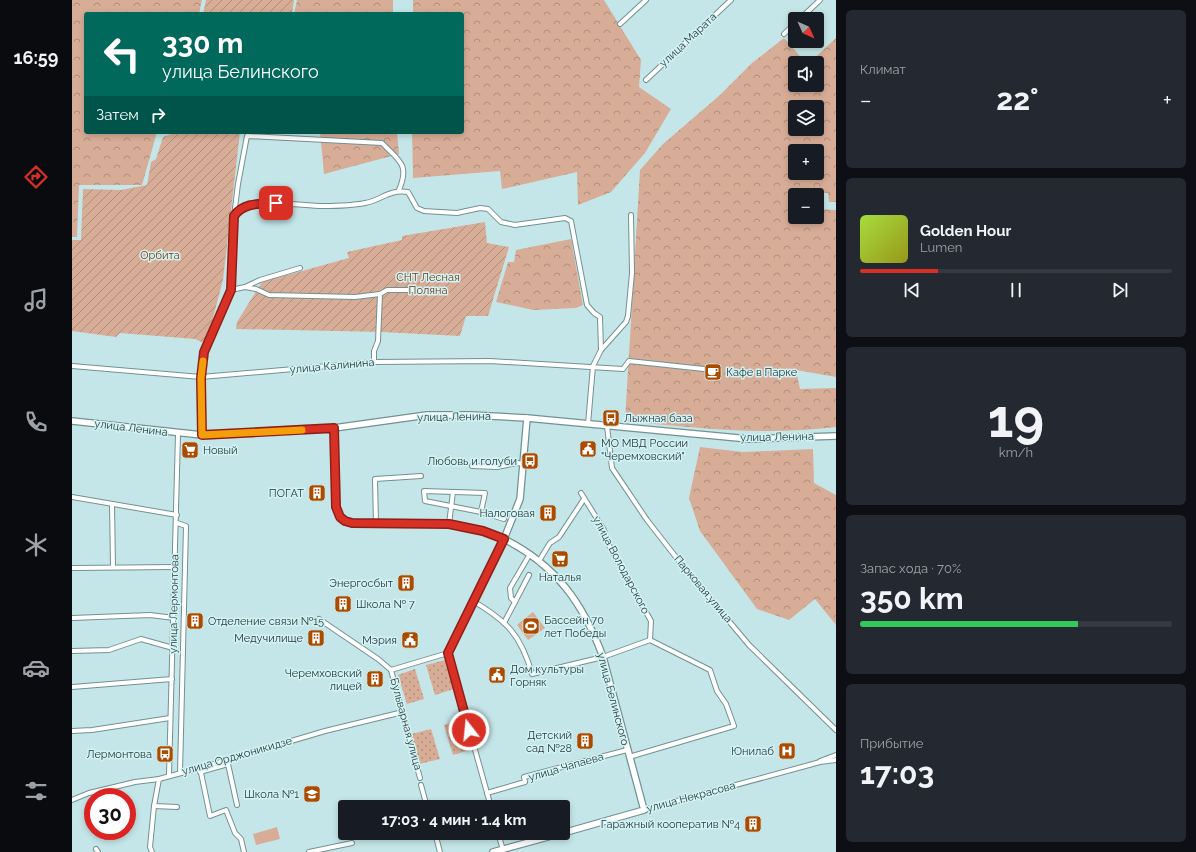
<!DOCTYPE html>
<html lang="ru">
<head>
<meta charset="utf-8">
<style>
	:root { --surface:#171b24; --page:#242831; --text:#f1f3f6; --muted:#9ea1a6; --line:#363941; --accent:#d93025 }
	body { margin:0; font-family:Raleway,sans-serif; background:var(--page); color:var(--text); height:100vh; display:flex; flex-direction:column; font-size:15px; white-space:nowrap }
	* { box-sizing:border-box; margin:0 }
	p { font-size:13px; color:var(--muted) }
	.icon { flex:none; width:22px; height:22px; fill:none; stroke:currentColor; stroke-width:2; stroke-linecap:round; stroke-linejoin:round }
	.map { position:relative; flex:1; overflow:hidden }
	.panel { display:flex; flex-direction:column; gap:10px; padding:10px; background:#0d0f14; width:360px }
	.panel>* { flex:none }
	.top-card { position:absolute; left:12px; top:12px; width:380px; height:122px; border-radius:4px; box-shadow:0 2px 6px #0003; background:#00695c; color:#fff; overflow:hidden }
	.needle { width:26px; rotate:135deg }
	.controls { position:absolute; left:716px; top:12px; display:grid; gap:8px }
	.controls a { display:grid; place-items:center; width:36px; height:36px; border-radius:4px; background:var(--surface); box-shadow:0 2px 6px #0003; font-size:20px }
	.speed { position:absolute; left:12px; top:788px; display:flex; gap:8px; font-size:20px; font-weight:700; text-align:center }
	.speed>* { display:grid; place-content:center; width:52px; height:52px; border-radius:50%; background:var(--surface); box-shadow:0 2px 6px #0003; line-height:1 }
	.speed .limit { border:6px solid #d22; background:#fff; color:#111 }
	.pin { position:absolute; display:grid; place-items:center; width:34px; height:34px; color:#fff; margin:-17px; border-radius:8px; box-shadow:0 2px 6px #0006 }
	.me { position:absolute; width:44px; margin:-22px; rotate:344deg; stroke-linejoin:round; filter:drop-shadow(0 0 3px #0008) }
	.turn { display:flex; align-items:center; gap:14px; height:84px; padding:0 12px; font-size:18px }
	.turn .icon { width:52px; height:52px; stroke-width:2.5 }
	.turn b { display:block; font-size:28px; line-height:34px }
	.then { display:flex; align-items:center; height:38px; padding:0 12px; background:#0003; gap:8px; font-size:15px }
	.big { font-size:30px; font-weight:700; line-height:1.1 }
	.panel .card { flex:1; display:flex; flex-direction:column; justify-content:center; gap:6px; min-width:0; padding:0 14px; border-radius:6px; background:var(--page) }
	.panel .dial { align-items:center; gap:0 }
	.dial b { font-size:52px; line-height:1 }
	.song { display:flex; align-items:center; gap:12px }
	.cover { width:48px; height:48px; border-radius:6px; background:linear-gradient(135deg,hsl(80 70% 55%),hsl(60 70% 35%)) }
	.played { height:4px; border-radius:2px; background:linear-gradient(90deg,var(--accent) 25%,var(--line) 25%) }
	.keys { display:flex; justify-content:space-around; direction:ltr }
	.heat { display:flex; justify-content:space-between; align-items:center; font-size:22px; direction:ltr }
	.charge { height:6px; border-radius:3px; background:linear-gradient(90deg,#34c759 70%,var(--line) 0) }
	.trip { position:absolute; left:266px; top:800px; width:232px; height:40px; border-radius:4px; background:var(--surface); box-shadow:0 2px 6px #0003; font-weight:700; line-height:40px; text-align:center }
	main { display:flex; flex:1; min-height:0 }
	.menu { display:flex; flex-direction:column; width:72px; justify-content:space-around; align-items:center; background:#090b0e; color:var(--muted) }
	.menu .icon { width:28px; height:28px }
	.menu .current { color:var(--accent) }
	.menu b { font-size:18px; color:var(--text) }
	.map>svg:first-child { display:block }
	.grass { fill:url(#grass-dots) }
	.forest { fill:url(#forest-crowns); fill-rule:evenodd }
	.garden { fill:url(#garden-furrows) }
	.pitch { fill:#d8ad97 }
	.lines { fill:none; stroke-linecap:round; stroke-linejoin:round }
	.minor-casing { stroke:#729192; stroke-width:6 }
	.major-casing { stroke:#729192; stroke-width:8 }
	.minor { stroke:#fff; stroke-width:4 }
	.major { stroke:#fff; stroke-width:5.5 }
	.route-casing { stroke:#8d1f18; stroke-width:10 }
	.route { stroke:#d93025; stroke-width:7 }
	.slow { stroke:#f59e0b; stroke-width:7 }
	.labels { text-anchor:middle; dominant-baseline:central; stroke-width:3; stroke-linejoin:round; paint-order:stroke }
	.street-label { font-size:11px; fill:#2c393a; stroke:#d2f3f5 }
	.park-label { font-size:11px; fill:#76370f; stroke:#d2f3f5 }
	.poi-label { font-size:11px; fill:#2c393a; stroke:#d2f3f5; text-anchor:end }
</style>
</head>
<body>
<main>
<nav class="menu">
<b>16:59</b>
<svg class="icon current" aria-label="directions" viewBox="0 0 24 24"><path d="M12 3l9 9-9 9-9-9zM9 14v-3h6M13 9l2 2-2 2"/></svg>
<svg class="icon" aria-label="music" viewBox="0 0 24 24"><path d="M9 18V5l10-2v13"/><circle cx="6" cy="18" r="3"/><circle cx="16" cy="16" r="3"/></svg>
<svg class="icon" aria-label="phone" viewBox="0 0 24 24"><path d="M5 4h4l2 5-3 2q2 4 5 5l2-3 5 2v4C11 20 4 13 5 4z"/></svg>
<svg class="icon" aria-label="climate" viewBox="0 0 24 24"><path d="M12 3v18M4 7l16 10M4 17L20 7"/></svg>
<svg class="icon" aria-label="car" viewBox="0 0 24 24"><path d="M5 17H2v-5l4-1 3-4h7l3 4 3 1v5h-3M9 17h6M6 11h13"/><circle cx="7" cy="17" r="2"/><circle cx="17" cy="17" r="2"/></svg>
<svg class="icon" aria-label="filters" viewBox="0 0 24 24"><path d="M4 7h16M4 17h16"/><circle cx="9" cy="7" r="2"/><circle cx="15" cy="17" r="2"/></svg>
</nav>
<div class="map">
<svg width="764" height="852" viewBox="0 0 764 852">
	<defs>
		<pattern id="grass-dots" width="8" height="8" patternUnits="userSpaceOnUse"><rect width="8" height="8" fill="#d8ad97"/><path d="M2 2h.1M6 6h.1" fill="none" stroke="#af8e7c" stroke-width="1.8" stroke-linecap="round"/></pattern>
		<pattern id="forest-crowns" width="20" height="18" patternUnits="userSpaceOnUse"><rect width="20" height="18" fill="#d8ad97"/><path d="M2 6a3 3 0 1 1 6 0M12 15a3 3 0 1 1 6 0" fill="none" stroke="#af8e7c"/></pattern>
		<pattern id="garden-furrows" width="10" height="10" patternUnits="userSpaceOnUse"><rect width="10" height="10" fill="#d8ad97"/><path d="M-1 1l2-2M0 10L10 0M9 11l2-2" fill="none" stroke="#af8e7c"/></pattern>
	</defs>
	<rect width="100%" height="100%" fill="#c5e6e8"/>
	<g class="grass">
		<polygon points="373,660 382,689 363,695 354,665"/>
		<polygon points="343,669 352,699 335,704 326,675"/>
		<polygon points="390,719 398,750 381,755 372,725"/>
		<polygon points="359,729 368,759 347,764 339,734"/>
	</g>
	<g class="forest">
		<polygon points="0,0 130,0 127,14 14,14 14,132 85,132 70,185 7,185 5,237 0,237"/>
		<polygon points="225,0 321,0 321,14 222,14"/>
		<polygon points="341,0 532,0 569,60 567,87 599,109 573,153 539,192 506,205 505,172 430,189 428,171 341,178 340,132 390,132 390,14 341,14"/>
		<path d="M712,38L734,63H723V85H745V63H737L764,38V202H757L756,193L744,192V195H723V217H745V209L764,210V377L724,370L728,389L764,388V427C693,436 624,428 553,421L568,170L591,144L648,95L680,63ZM723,107H745V129H723ZM723,151H745V173H723Z"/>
		<polygon points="248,132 325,132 327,154 252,174"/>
		<polygon points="499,239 511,305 504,308 461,310 424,302 436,262 442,262 444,250"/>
		<polygon points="628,447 671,452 741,449 742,483 764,495 764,625 743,599 717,620 685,609 628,531 617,498"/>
	</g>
	<g class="garden">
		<polygon points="134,0 222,0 220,14 131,14"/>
		<polygon points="105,132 168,132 151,280 134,344 123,339 48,333 44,337 0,331 0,240 9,240 11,189 49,190 75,185 79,162 84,159 91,137"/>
		<polygon points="413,222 415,243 437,247 416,316 394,316 388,336 310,332 164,329 165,322 190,282 277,258 275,252 330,240 330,236"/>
	</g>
	<g class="pitch">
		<polygon points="461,612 473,628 456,640 445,625"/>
		<polygon points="205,827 208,839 184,845 181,834"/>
	</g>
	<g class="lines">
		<defs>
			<g id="minor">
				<polyline points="728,19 748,0"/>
				<polyline points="548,24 574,0"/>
				<polyline points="712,34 723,23"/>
				<polyline points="574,80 659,0"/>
				<path d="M162,216C164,214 166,210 168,208C181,198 232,206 250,206C264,206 279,206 293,203C310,200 317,189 336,192L345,208L352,211L385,213L408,208L416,209L429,222L443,225L493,218L499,221L515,305L522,313L528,317L529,350L521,366L516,424"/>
				<polyline points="173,287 184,289 197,295 283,297 308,294"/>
				<polyline points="159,290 173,287 188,280 228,268"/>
				<polyline points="529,350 554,322 556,316 560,273 559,215"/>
				<polyline points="302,362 302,351 306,341 308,294 315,290 356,290"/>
				<polyline points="0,366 129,377 302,362 418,361 551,369 557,361 632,369"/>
				<polyline points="535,426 540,468 575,520 614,570 677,645 764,730"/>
				<polyline points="262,428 265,507 268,517 273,521 280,523 377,524 411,531 432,539 376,653 419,807"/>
				<path d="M130,435L129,377L132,352L159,290L162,216L166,184L175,136L310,143C327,161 338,164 327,190"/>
				<polyline points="400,466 425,467 445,463 452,464"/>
				<polyline points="509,493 532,530 535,542 579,621 578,640"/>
				<polyline points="0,497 105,515"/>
				<polyline points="40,504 41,567"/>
				<polyline points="409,512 413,493 352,491 353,501 409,512 432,519"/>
				<polyline points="105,523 114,526 108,773"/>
				<polyline points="304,524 303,479 349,476"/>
				<polyline points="377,524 381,492"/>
				<polyline points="467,561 478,543 487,537 512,499"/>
				<polyline points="0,568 103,567"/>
				<path d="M401,601C435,621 449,635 460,674L531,657L578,640L638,670L645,691L654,704L662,726L557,757"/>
				<polyline points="443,602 439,598 438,588 458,554"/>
				<polyline points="0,618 78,615 102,618"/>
				<polyline points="247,619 306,659 319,670"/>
				<polyline points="432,623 457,575"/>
				<polyline points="0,651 37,650 69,639 101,648"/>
				<polyline points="319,670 348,778"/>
				<polyline points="319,670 376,653"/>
				<polyline points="0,687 100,679"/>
				<polyline points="0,731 20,730 98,718"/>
				<polyline points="748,761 764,755"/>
				<polyline points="128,768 138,816 154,810 163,833 169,839 172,852"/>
				<polyline points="128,772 156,764 165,805"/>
				<polyline points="97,775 106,434"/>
				<polyline points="349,785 355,807"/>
				<polyline points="415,793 453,782 452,777 555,750"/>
				<polyline points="0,800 17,793 63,782 87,779 128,768 253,731 331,712"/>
				<polyline points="82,806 105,807"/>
				<polyline points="572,810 748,762 764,760"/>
				<polyline points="363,833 368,852"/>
				<polyline points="426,833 431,850"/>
				<polyline points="24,849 26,852"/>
				<polyline points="80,852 78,847 82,806 87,779"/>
				<polyline points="237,852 280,843"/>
			</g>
			<g id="major">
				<path d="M455,418L448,499L432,539C484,565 511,603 531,657L572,810L491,833"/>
				<polyline points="0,421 130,435 262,428 355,415 399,415 455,418 677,439 764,436"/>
				<polyline points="421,852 490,833"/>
			</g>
		</defs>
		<use href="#minor" class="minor-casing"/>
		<use href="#major" class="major-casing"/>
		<use href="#minor" class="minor"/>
		<use href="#major" class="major"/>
	</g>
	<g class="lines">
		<defs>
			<path id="route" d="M204,203C188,204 172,202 162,216L159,290L132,352L129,378L130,435L262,428L264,507L268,517L273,521L280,523L377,524L411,531L432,539L376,653L397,730"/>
		</defs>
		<use href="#route" class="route-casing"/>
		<use href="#route" class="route"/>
		<polyline class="slow" points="131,361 129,378 130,435 230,430"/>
	</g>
	<defs>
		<symbol id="cafe-square" viewBox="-11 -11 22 22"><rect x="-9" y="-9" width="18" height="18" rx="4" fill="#ab4b00" stroke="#d2f3f5"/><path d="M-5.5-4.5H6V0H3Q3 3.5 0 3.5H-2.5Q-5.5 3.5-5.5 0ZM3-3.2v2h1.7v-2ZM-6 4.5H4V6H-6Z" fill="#fff"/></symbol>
		<symbol id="bus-square" viewBox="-11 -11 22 22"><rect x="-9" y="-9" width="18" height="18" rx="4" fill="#ab4b00" stroke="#d2f3f5"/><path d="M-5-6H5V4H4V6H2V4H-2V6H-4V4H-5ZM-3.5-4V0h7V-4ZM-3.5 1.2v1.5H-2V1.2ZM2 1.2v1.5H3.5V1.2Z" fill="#fff"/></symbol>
		<symbol id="civic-square" viewBox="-11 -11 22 22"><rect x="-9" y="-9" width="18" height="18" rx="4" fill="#ab4b00" stroke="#d2f3f5"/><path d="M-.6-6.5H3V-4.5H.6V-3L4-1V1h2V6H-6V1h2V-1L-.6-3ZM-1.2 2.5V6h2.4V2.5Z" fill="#fff"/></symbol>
		<symbol id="supermarket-square" viewBox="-11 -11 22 22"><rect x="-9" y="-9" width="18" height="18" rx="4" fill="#ab4b00" stroke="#d2f3f5"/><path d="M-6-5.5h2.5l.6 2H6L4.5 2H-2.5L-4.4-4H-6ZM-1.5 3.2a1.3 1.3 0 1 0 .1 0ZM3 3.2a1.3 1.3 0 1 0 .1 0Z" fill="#fff"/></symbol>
		<symbol id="building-square" viewBox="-11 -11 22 22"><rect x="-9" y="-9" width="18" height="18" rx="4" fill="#ab4b00" stroke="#d2f3f5"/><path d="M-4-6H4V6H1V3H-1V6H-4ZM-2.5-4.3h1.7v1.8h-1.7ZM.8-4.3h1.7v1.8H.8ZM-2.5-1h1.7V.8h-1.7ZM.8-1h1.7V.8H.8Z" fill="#fff"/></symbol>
		<symbol id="stadium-square" viewBox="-11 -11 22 22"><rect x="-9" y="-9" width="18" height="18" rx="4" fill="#ab4b00" stroke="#d2f3f5"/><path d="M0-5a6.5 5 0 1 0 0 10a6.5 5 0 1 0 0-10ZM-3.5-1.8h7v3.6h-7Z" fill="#fff"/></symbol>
		<symbol id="hospital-square" viewBox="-11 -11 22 22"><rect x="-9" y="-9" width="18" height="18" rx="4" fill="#ab4b00" stroke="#d2f3f5"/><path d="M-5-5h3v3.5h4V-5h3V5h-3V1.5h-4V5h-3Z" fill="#fff"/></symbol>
		<symbol id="school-square" viewBox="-11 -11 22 22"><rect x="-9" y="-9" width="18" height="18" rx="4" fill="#ab4b00" stroke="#d2f3f5"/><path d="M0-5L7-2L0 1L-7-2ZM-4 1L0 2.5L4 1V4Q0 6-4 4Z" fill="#fff"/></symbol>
	</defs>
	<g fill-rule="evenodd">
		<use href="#cafe-square" x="631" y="362" width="20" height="20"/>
		<use href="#bus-square" x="529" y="408" width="20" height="20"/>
		<use href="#civic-square" x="506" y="439" width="20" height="20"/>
		<use href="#supermarket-square" x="108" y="440" width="20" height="20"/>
		<use href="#bus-square" x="448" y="451" width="20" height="20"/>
		<use href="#building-square" x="235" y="483" width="20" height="20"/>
		<use href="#building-square" x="466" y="503" width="20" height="20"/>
		<use href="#supermarket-square" x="478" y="549" width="20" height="20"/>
		<use href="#building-square" x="324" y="573" width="20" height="20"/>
		<use href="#building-square" x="261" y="594" width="20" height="20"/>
		<use href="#building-square" x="113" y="611" width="20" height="20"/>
		<use href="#stadium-square" x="449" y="616" width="20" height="20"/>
		<use href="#building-square" x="234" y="628" width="20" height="20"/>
		<use href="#civic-square" x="328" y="630" width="20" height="20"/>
		<use href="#civic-square" x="415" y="665" width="20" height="20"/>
		<use href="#building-square" x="293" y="669" width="20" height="20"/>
		<use href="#building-square" x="503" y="731" width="20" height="20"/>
		<use href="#hospital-square" x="705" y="741" width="20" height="20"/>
		<use href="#bus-square" x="83" y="744" width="20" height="20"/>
		<use href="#school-square" x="230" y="784" width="20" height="20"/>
		<use href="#building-square" x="671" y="814" width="20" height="20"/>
	</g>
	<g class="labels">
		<g class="street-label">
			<text transform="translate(616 40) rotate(-43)">улица Марата</text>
			<text transform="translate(260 366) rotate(-5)">улица Калинина</text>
			<text transform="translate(382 417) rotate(-1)">улица Ленина</text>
			<text transform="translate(59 428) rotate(7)">улица Ленина</text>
			<text transform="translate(705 437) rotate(-1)">улица Ленина</text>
			<text transform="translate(549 565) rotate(62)">улица Володарского</text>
			<text transform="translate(631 589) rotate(50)">Парковая улица</text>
			<text transform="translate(102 604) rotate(-89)">улица Лермонтова</text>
			<text transform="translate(541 699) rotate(75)">улица Белинского</text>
			<text transform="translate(334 724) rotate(75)">Бульварная улица</text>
			<text transform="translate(165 756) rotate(-16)">улица Орджоникидзе</text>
			<text transform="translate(494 767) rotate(-16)">улица Чапаева</text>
			<text transform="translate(619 797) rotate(-15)">улица Некрасова</text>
		</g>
		<g class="park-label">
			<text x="88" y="255">Орбита</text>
			<text x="356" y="277">СНТ Лесная<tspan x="356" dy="13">Поляна</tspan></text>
		</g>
		<g class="poi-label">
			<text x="654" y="372" text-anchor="start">Кафе в Парке</text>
			<text x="552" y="418" text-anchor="start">Лыжная база</text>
			<text x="529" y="443" text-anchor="start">МО МВД России<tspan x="529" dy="13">"Черемховский"</tspan></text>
			<text x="131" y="450" text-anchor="start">Новый</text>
			<text x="445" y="461">Любовь и голуби</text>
			<text x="232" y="493">ПОГАТ</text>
			<text x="463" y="513">Налоговая</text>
			<text x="488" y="577" text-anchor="middle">Наталья</text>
			<text x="321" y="583">Энергосбыт</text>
			<text x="284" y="604" text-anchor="start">Школа № 7</text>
			<text x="472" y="620" text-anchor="start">Бассейн 70<tspan x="472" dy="13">лет Победы</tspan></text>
			<text x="136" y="621" text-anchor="start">Отделение связи №15</text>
			<text x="231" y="638">Медучилище</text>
			<text x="325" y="640">Мэрия</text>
			<text x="438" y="669" text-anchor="start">Дом культуры<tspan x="438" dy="13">Горняк</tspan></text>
			<text x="290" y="673">Черемховский<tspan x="290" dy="13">лицей</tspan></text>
			<text x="500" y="735">Детский<tspan x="500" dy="13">сад №28</tspan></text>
			<text x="702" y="751">Юнилаб</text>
			<text x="80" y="754">Лермонтова</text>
			<text x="227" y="794">Школа №1</text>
			<text x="668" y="824">Гаражный кооператив №4</text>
		</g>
	</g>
</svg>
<div class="controls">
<a><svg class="needle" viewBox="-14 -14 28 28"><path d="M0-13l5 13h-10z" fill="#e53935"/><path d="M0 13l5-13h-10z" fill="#9ea1a6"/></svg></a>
<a><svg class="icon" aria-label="sound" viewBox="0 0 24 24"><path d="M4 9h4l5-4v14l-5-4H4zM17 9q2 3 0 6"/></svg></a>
<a><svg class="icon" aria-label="layers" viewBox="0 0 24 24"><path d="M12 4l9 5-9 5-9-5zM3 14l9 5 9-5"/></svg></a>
<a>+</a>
<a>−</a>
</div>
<div class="speed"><div class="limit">30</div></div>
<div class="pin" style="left:204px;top:203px;background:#d93025"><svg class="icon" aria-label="arrive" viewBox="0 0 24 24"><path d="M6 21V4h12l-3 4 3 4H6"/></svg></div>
<svg class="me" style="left:397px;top:730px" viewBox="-20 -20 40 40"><circle r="17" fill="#d93025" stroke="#fff" stroke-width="3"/><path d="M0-11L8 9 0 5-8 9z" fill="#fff"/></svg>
<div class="trip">17:03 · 4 мин · 1.4 km</div>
<div class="top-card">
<div class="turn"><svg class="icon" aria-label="left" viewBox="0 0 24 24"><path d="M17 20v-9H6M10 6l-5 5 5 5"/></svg><div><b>330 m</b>улица Белинского</div></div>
<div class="then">Затем<svg class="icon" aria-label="right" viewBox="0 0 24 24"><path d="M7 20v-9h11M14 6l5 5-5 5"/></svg></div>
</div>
</div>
<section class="panel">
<div class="card"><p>Климат</p>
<div class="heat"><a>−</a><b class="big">22°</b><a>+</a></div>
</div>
<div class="card">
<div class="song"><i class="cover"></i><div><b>Golden Hour</b><p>Lumen</p></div></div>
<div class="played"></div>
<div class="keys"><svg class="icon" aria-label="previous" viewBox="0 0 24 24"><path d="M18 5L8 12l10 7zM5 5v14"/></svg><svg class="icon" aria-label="pause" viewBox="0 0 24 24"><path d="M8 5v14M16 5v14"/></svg><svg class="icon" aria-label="next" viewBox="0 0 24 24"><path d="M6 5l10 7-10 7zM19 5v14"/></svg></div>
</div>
<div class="card dial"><b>19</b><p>km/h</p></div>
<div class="card"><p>Запас хода · 70%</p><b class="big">350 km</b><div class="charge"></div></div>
<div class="card"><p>Прибытие</p><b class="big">17:03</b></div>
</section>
</main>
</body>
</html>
